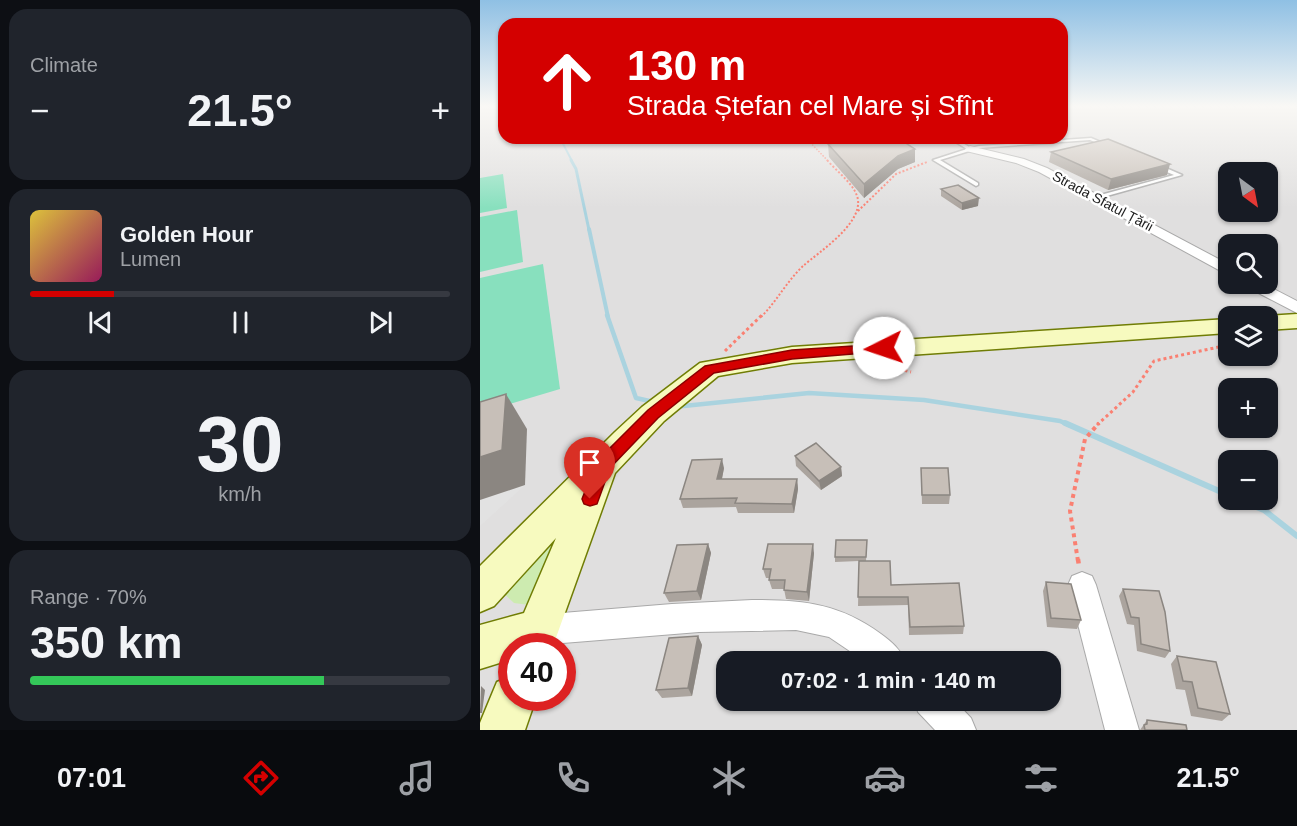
<!DOCTYPE html>
<html lang="en">
<head>
<meta charset="utf-8">
<style>
	:root { --surface:#171b24; --page:#20242c; --text:#f1f3f6; --muted:#9ea1a6; --line:#363941; --accent:#d40000 }
	body { margin:0; font-family:Arial,sans-serif; background:var(--page); color:var(--text); height:100vh; display:flex; flex-direction:column; font-size:22px; white-space:nowrap }
	* { box-sizing:border-box; margin:0 }
	p { font-size:20px; color:var(--muted) }
	.icon { flex:none; width:33px; height:33px; fill:none; stroke:currentColor; stroke-width:2; stroke-linecap:round; stroke-linejoin:round }
	.map { position:relative; flex:1; overflow:hidden }
	.side { display:flex; flex-direction:column; gap:9px; padding:9px; background:#0d0f14; width:480px }
	.side>* { flex:none }
	.hud { position:absolute; left:18px; top:18px; width:570px; height:126px; border-radius:18px; box-shadow:0 2px 4px #0004; background:#d40000; color:#fff; overflow:hidden }
	.needle { width:39px; rotate:148deg }
	.tools { position:absolute; left:738px; top:162px; display:grid; gap:12px }
	.tools a { display:grid; place-items:center; width:60px; height:60px; border-radius:12px; background:var(--surface); box-shadow:0 2px 4px #0004; font-size:30px }
	.speed { position:absolute; left:18px; top:633px; display:flex; gap:12px; font-size:30px; font-weight:700; text-align:center }
	.speed>* { display:grid; place-content:center; width:78px; height:78px; border-radius:50%; background:var(--surface); box-shadow:0 2px 4px #0004; line-height:1 }
	.speed .limit { border:9px solid #d22; background:#fff; color:#111 }
	.pin { position:absolute; display:grid; place-items:center; width:51px; height:51px; color:#fff; margin:-62px -26px; border-radius:50% 50% 50% 0; rotate:-45deg; box-shadow:0 0 6px #0007 }
	.pin .icon { rotate:45deg }
	.me { position:absolute; width:66px; margin:-33px; rotate:266deg; stroke-linejoin:round; filter:drop-shadow(0 0 4px #0008) }
	.turn { display:flex; align-items:center; gap:21px; height:126px; padding:0 30px; font-size:27px }
	.turn .icon { width:78px; height:78px; stroke-width:2.5 }
	.turn b { display:block; font-size:42px; line-height:51px }
	.big { font-size:45px; font-weight:800; line-height:1.1 }
	.side .widget { flex:1; display:flex; flex-direction:column; justify-content:center; gap:9px; min-width:0; padding:0 21px; border-radius:18px; background:var(--page) }
	.side .dial { align-items:center; gap:0 }
	.dial b { font-size:78px; line-height:1 }
	.song { display:flex; align-items:center; gap:18px }
	.cover { width:72px; height:72px; border-radius:9px; background:linear-gradient(135deg,hsl(50 70% 55%),hsl(330 70% 35%)) }
	.played { height:6px; border-radius:3px; background:linear-gradient(90deg,var(--accent) 20%,var(--line) 20%) }
	.keys { display:flex; justify-content:space-around; direction:ltr }
	.heat { display:flex; justify-content:space-between; align-items:center; font-size:33px; direction:ltr }
	.charge { height:9px; border-radius:4px; background:linear-gradient(90deg,#34c759 70%,var(--line) 0) }
	.trip { position:absolute; left:236px; top:651px; width:345px; height:60px; border-radius:18px; background:var(--surface); box-shadow:0 2px 4px #0004; font-weight:800; line-height:60px; text-align:center }
	.tabs { display:flex; height:96px; justify-content:space-around; align-items:center; background:#090b0e; color:var(--muted) }
	.tabs .icon { width:42px; height:42px }
	.tabs .active { color:var(--accent) }
	.tabs b { font-size:27px; color:var(--text) }
	main { display:flex; flex:1; min-height:0 }
	.map>svg:first-child { display:block }
	.residential { fill:#e0dfdf; fill-rule:evenodd }
	.grass { fill:#cdebb0 }
	.pitch { fill:#88e0be }
	.parking { fill:#e2e2e2 }
	.lines { fill:none; stroke-linecap:round; stroke-linejoin:round }
	.stream-far4 { stroke:#aad3df; stroke-width:2 }
	.stream-far3 { stroke:#aad3df; stroke-width:3 }
	.stream-far2 { stroke:#aad3df; stroke-width:4 }
	.stream-far1 { stroke:#aad3df; stroke-width:4.5 }
	.stream { stroke:#aad3df; stroke-width:6 }
	.lane-casing { stroke:#a9a9a9; stroke-width:3 }
	.street-casing { stroke:#a9a9a9; stroke-width:2 }
	.secondary-casing { stroke:#707d05; stroke-width:3 }
	.path-far4 { stroke:#fa8072; stroke-width:1.5; stroke-dasharray:1.5 1.5; stroke-linecap:butt }
	.path-far3 { stroke:#fa8072; stroke-width:2; stroke-dasharray:2 2; stroke-linecap:butt }
	.path-far2 { stroke:#fa8072; stroke-width:3; stroke-dasharray:3 3; stroke-linecap:butt }
	.path-far1 { stroke:#fa8072; stroke-width:4; stroke-dasharray:4 4; stroke-linecap:butt }
	.path { stroke:#fa8072; stroke-width:4.5; stroke-dasharray:4.5 4.5; stroke-linecap:butt }
	.lane { fill:#fff; fill-rule:evenodd }
	.street { fill:#fff; fill-rule:evenodd }
	.secondary { fill:#f7fabf; fill-rule:evenodd }
	.wall { fill:#aba49e }
	.shaded-wall { fill:#8b8681 }
	.building { fill:#c7bfb8; stroke:#8b8681; stroke-width:1.5 }
	.route { fill:#d40000; stroke:#8a0000; stroke-width:1.5 }
	.labels { text-anchor:middle; dominant-baseline:central; stroke-width:5; stroke-linejoin:round; paint-order:stroke }
	.far-street-label { font-size:14px; fill:#222; stroke:#fff }
</style>
</head>
<body>
<main>
<section class="side">
<div class="widget"><p>Climate</p>
<div class="heat"><a>−</a><b class="big">21.5°</b><a>+</a></div>
</div>
<div class="widget">
<div class="song"><i class="cover"></i><div><b>Golden Hour</b><p>Lumen</p></div></div>
<div class="played"></div>
<div class="keys"><svg class="icon" aria-label="previous" viewBox="0 0 24 24"><path d="M18 5L8 12l10 7zM5 5v14"/></svg><svg class="icon" aria-label="pause" viewBox="0 0 24 24"><path d="M8 5v14M16 5v14"/></svg><svg class="icon" aria-label="next" viewBox="0 0 24 24"><path d="M6 5l10 7-10 7zM19 5v14"/></svg></div>
</div>
<div class="widget dial"><b>30</b><p>km/h</p></div>
<div class="widget"><p>Range · 70%</p><b class="big">350 km</b><div class="charge"></div></div>
</section>
<div class="map">
<svg width="817" height="730" viewBox="0 0 817 730">
	<rect width="100%" height="100%" fill="#f2efe9"/>
	<path class="residential" d="M0,106H24V138H582V106H817V730H0ZM748,172H788V212H748ZM748,244H788V284H748ZM748,316H788V356H748ZM748,388H788V428H748ZM748,460H788V500H748ZM32,646H82V698H32ZM246,662H570V700H246Z"/>
	<polygon class="grass" points="86,520 49,605 34,603 23,593"/>
	<g class="pitch">
		<polygon points="23,174 27,208 0,213 0,178"/>
		<polygon points="37,210 43,262 0,272 0,217"/>
		<polygon points="63,264 80,389 0,413 0,278"/>
	</g>
	<polygon class="parking" points="45,485 0,526 0,500"/>
	<g class="lines">
		<polyline class="stream-far4" points="80,138 92,161"/>
		<polyline class="stream-far3" points="91,160 96,169 109,230"/>
		<polyline class="stream-far2" points="109,229 128,317"/>
		<g class="stream-far1">
			<polyline points="127,315 156,398 174,402"/>
			<polyline points="194,407 329,393 444,400 580,421 589,425"/>
		</g>
		<g class="stream">
			<polyline points="585,423 748,495"/>
			<polyline points="759,500 784,510 817,536"/>
		</g>
		<defs>
			<g id="lane">
				<polygon points="469,138 474,138 491,148 499,146 611,138 630,146 626,147 610,140 499,148 460,160 498,183 498,185 496,186 453,160 487,149"/>
				<polygon points="675,165 679,165 702,175 616,199 613,197 694,175 675,167"/>
			</g>
			<g id="street">
				<polygon points="490,146 544,159 567,168 748,264 748,275 559,172 536,163 486,151 485,149"/>
				<polygon points="765,284 784,284 817,301 817,313 767,287"/>
				<polygon points="602,572 612,576 616,585 659,730 625,730 588,585 592,576"/>
				<path d="M272,600C322,600 359,603 401,634C412,642 420,649 426,662H386L349,637L316,630L219,632L58,645L47,641L43,630L47,619L58,615L192,604Z"/>
				<polygon points="434,700 474,700 491,718 496,730 455,730 438,712"/>
			</g>
			<g id="secondary">
				<polygon points="817,314 817,328 788,330 788,316 784,316"/>
				<polygon points="748,319 748,333 312,363 238,376 184,421 135,473 73,646 32,646 32,659 0,669 0,625 44,613 76,538 14,606 0,612 0,566 135,432 162,407 220,363 312,347"/>
				<polygon points="32,676 32,698 56,698 45,730 0,730 0,723 17,682"/>
			</g>
		</defs>
		<use href="#lane" class="lane-casing"/>
		<use href="#street" class="street-casing"/>
		<use href="#secondary" class="secondary-casing"/>
		<polyline class="path-far4" points="326,138 348,161"/>
		<g class="path-far3">
			<polyline points="378,211 416,174 447,162"/>
			<path d="M281,317C297,301 307,281 323,266C339,252 381,225 378,200C376,185 356,171 347,160"/>
		</g>
		<g class="path-far2">
			<polyline points="245,351 282,315"/>
			<polyline points="407,366 431,372"/>
			<polyline points="617,425 653,392 674,361 748,345"/>
		</g>
		<polyline class="path-far1" points="598,561 590,511 605,439 619,423"/>
		<polyline class="path" points="598,559 599,566"/>
		<use href="#lane" class="lane"/>
		<use href="#street" class="street"/>
		<use href="#secondary" class="secondary"/>
	</g>
	<g class="wall">
		<polygon points="348,144 435,149 435,162 418,169 384,198 349,157"/>
		<polygon points="571,152 687,175 628,190 569,162"/>
		<polygon points="461,189 498,206 482,210 461,196"/>
		<polygon points="315,456 361,467 362,476 341,490 316,466"/>
		<polygon points="244,468 242,479 317,479 318,489 314,513 258,513 256,507 203,508 200,499"/>
		<polygon points="441,468 470,495 469,504 442,504"/>
		<polygon points="387,540 386,561 411,585 484,626 483,634 429,635 428,605 378,606 379,561 355,562 355,557"/>
		<polygon points="228,544 231,553 221,600 189,602 184,593"/>
		<polygon points="334,553 329,601 306,599 304,589 292,589 289,580 290,578 286,578 283,569"/>
		<polygon points="566,582 601,620 597,629 567,627 563,591"/>
		<polygon points="643,589 690,651 685,658 657,651 654,625 647,624 639,596"/>
		<polygon points="218,636 222,645 212,696 182,698 176,690"/>
		<polygon points="697,656 750,714 742,721 711,716 705,690 696,689 691,664"/>
		<polygon points="320,700 353,700 353,705 322,710"/>
		<polygon points="667,720 707,730 660,730"/>
	</g>
	<g class="shaded-wall">
		<polygon points="435,149 435,162 418,169 384,198 384,184 418,156"/>
		<polygon points="690,164 687,175 628,190 631,179"/>
		<polygon points="499,198 498,206 482,210 482,203"/>
		<polygon points="26,394 47,429 45,485 0,500 0,457"/>
		<polygon points="242,459 244,468 240,488 237,479"/>
		<polygon points="361,467 362,476 341,490 339,481"/>
		<polygon points="317,479 318,489 314,513 312,504"/>
		<polygon points="228,544 231,553 221,600 217,591"/>
		<polygon points="333,544 334,553 329,601 327,592"/>
		<polygon points="218,636 222,645 212,696 208,688"/>
		<polygon points="1,686 5,690 2,713 0,713"/>
	</g>
	<g class="building">
		<polygon points="386,138 418,138 435,149 418,156 384,184 348,144"/>
		<polygon points="628,139 690,164 631,179 571,152"/>
		<polygon points="478,185 499,198 482,203 461,189"/>
		<polygon points="26,394 22,450 0,457 0,402"/>
		<polygon points="336,443 361,467 339,481 315,456"/>
		<polygon points="242,459 237,479 317,479 312,504 255,503 257,498 200,499 212,460"/>
		<polygon points="441,468 468,468 470,495 442,495"/>
		<polygon points="356,540 387,540 386,557 355,557"/>
		<polygon points="228,544 217,591 184,593 197,545"/>
		<polygon points="288,544 333,544 327,592 304,590 305,580 289,580 291,569 283,569"/>
		<polygon points="379,561 410,561 411,585 479,583 484,626 430,627 428,597 378,597"/>
		<polygon points="566,582 591,584 601,620 571,618"/>
		<polygon points="643,589 679,591 685,612 690,651 661,644 659,618 651,617"/>
		<polygon points="218,636 208,688 176,690 189,638"/>
		<polygon points="350,652 351,662 320,662 320,655"/>
		<polygon points="697,656 736,662 750,714 718,708 712,682 703,681"/>
		<polygon points="667,720 706,725 707,730 665,730 664,725 667,724"/>
	</g>
	<linearGradient id="sky" x2="0" y2="1"><stop stop-color="#8fc0e4"/><stop offset="0.51" stop-color="#f9f8f5"/><stop offset="1" stop-color="#f9f8f5" stop-opacity="0"/></linearGradient>
	<rect width="817" height="208" fill="url(#sky)"/>
	<polygon class="route" points="404,344 409,346 411,348 409,351 312,359 234,373 178,418 130,468 117,504 110,506 104,504 102,499 117,461 168,410 225,366 312,350"/>
	<g class="labels">
		<g class="far-street-label">
			<text transform="translate(623 201) rotate(28)">Strada Sfatul Țării</text>
		</g>
	</g>
</svg>
<div class="tools">
<a><svg class="needle" viewBox="-14 -14 28 28"><path d="M0-13l5 13h-10z" fill="#e53935"/><path d="M0 13l5-13h-10z" fill="#9ea1a6"/></svg></a>
<a><svg class="icon" aria-label="search" viewBox="0 0 24 24"><circle cx="10" cy="10" r="6"/><path d="M15 15l6 6"/></svg></a>
<a><svg class="icon" aria-label="layers" viewBox="0 0 24 24"><path d="M12 4l9 5-9 5-9-5zM3 14l9 5 9-5"/></svg></a>
<a>+</a>
<a>−</a>
</div>
<div class="speed"><div class="limit">40</div></div>
<div class="pin" style="left:110px;top:499px;background:#d93025"><svg class="icon" aria-label="arrive" viewBox="0 0 24 24"><path d="M6 21V4h12l-3 4 3 4H6"/></svg></div>
<svg class="me" style="left:404px;top:348px" viewBox="-20 -20 40 40"><circle r="19" fill="#fff"/><path d="M0-13L10 11 0 6-10 11z" fill="#d40000"/></svg>
<div class="trip">07:02 · 1 min · 140 m</div>
<div class="hud">
<div class="turn"><svg class="icon" aria-label="ahead" viewBox="0 0 24 24"><path d="M12 20V5M6 11l6-6 6 6"/></svg><div><b>130 m</b>Strada Ștefan cel Mare și Sfînt</div></div>
</div>
</div>
</main>
<nav class="tabs">
<b>07:01</b>
<svg class="icon active" aria-label="directions" viewBox="0 0 24 24"><path d="M12 3l9 9-9 9-9-9zM9 14v-3h6M13 9l2 2-2 2"/></svg>
<svg class="icon" aria-label="music" viewBox="0 0 24 24"><path d="M9 18V5l10-2v13"/><circle cx="6" cy="18" r="3"/><circle cx="16" cy="16" r="3"/></svg>
<svg class="icon" aria-label="phone" viewBox="0 0 24 24"><path d="M5 4h4l2 5-3 2q2 4 5 5l2-3 5 2v4C11 20 4 13 5 4z"/></svg>
<svg class="icon" aria-label="climate" viewBox="0 0 24 24"><path d="M12 3v18M4 7l16 10M4 17L20 7"/></svg>
<svg class="icon" aria-label="car" viewBox="0 0 24 24"><path d="M5 17H2v-5l4-1 3-4h7l3 4 3 1v5h-3M9 17h6M6 11h13"/><circle cx="7" cy="17" r="2"/><circle cx="17" cy="17" r="2"/></svg>
<svg class="icon" aria-label="filters" viewBox="0 0 24 24"><path d="M4 7h16M4 17h16"/><circle cx="9" cy="7" r="2"/><circle cx="15" cy="17" r="2"/></svg>
<b>21.5°</b>
</nav>
</body>
</html>
